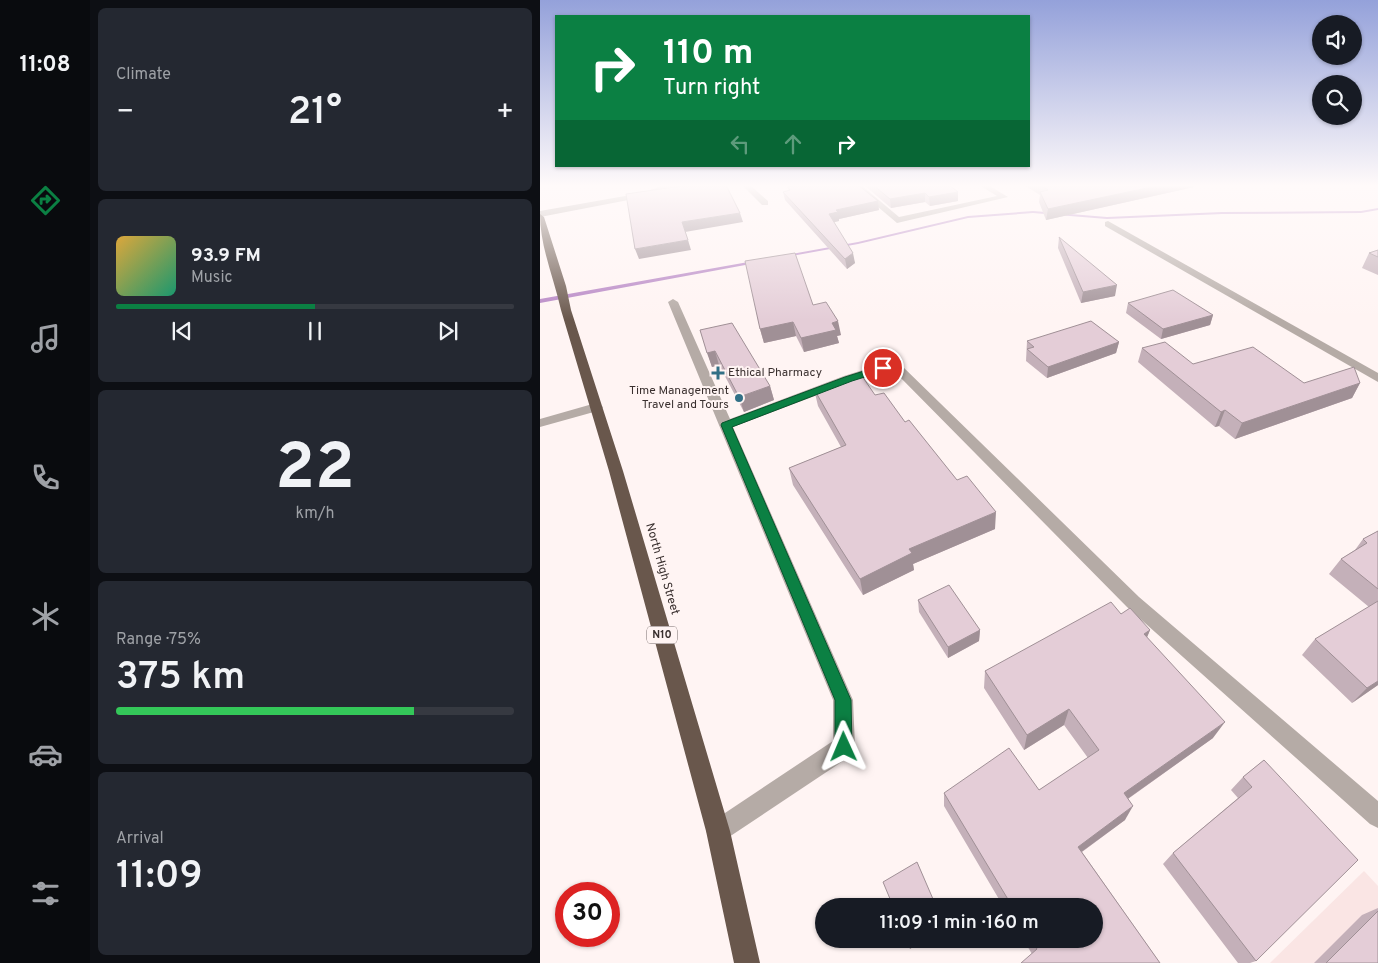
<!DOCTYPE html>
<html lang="en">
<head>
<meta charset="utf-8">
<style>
	:root { --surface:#171b24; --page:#242831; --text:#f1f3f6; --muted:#9ea1a6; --line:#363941; --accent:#0b8043 }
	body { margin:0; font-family:Overpass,sans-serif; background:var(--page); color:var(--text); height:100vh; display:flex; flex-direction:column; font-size:19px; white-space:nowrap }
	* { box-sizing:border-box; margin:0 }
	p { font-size:16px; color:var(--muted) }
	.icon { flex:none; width:28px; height:28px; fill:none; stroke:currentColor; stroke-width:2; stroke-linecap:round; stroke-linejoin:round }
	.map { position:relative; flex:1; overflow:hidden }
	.side { display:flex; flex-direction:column; gap:8px; padding:8px; background:#0d0f14; width:450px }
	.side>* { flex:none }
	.guide { position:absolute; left:15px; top:15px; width:475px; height:152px; border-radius:0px; box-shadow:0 1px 4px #0004; background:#0b8043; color:#fff; overflow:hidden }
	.controls { position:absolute; left:772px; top:15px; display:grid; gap:10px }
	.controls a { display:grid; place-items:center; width:50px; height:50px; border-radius:50%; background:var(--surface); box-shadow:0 1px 4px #0004; font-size:25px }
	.speed { position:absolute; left:15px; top:882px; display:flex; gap:10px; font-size:25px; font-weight:700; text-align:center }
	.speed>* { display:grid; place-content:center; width:65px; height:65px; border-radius:50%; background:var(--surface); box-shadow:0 1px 4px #0004; line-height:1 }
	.speed .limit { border:8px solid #d22; background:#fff; color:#111 }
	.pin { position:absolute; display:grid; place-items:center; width:42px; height:42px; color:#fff; margin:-21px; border:2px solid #fff; border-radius:50%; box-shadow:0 1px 5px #0007 }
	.me { position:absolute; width:55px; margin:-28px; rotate:359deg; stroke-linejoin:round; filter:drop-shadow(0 0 4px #0008) }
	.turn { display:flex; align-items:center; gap:18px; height:105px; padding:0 25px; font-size:22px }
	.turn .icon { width:65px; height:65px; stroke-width:2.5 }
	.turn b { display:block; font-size:35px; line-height:42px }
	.lanes { display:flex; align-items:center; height:48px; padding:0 25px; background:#0003; justify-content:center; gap:25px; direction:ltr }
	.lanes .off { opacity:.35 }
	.big { font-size:38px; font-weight:600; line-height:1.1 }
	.side .tile { flex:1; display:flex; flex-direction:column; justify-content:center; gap:8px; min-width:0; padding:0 18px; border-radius:8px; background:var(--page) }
	.side .dial { align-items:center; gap:0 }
	.dial b { font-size:65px; line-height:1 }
	.song { display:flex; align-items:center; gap:15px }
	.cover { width:60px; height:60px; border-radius:8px; background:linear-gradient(135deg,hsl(40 70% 55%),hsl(160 70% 35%)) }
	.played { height:5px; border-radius:2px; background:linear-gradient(90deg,var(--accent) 50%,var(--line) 50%) }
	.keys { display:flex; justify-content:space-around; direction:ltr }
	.heat { display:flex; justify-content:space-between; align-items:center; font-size:28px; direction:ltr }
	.charge { height:8px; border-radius:4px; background:linear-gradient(90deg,#34c759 75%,var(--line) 0) }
	.trip { position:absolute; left:275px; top:898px; width:288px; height:50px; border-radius:25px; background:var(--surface); box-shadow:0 1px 4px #0004; font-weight:600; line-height:50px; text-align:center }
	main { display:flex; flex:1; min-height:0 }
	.dock { display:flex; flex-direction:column; width:90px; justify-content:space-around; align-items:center; background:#090b0e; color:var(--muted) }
	.dock .icon { width:35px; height:35px }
	.dock .on { color:var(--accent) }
	.dock b { font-size:22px; color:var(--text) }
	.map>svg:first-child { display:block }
	.built { fill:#fae5e4 }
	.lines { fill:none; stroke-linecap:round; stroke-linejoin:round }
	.stream { fill:#b684c4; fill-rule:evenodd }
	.minor { fill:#b5aba6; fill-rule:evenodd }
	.highway { fill:#69574c; fill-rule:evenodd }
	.wall { fill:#c4b0b9 }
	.shaded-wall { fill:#a09096 }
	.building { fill:#e4cdd7; stroke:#a09096 }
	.route { fill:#0b8043; stroke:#07532c }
	.poi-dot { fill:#327086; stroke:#fff4f3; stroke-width:2 }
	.labels { text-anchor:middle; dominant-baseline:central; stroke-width:4; stroke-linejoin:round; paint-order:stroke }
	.shield { fill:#fff4f3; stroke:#756b6a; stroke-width:1 }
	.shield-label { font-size:11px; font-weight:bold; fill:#3a302f }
	.poi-label { font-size:12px; fill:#3a302f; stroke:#fff4f3; text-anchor:start }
	.street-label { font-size:12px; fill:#3a302f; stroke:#fff4f3 }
</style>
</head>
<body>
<main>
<nav class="dock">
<b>11:08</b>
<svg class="icon on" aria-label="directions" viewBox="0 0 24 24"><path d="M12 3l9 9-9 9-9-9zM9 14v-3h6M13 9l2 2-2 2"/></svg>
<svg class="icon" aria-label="music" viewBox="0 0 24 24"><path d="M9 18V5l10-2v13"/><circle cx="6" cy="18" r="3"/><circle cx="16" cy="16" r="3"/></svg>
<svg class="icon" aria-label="phone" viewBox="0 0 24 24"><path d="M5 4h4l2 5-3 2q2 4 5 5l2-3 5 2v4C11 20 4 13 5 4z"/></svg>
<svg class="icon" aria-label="climate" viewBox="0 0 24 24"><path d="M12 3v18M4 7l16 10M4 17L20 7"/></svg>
<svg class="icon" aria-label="car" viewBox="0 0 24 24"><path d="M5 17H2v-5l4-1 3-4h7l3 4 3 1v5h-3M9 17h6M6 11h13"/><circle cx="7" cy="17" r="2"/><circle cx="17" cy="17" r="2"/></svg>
<svg class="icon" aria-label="filters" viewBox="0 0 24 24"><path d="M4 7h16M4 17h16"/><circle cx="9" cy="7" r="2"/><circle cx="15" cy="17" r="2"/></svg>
</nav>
<section class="side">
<div class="tile"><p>Climate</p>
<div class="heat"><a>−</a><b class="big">21°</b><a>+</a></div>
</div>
<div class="tile">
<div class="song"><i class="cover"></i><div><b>93.9 FM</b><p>Music</p></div></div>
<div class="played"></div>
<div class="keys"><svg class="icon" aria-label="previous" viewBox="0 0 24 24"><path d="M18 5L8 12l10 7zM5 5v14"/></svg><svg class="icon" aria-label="pause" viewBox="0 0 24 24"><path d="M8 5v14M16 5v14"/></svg><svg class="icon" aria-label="next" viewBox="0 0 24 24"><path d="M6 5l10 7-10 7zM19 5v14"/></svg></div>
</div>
<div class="tile dial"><b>22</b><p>km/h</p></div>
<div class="tile"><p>Range · 75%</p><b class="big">375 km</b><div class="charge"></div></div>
<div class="tile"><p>Arrival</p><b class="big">11:09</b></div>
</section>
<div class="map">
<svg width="838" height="963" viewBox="0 0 838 963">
	<rect width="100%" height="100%" fill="#fff4f3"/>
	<polygon class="built" points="824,871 838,886 838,963 730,963"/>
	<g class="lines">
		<g class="stream">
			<polygon points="838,208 838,210 821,213 682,214 567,219 493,213 428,218 318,244 246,257 244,256 246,255 318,242 428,216 493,211 567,217 682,212 821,211"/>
			<polygon points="214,261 216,262 216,263 0,303 0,299"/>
		</g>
		<g class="minor">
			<polygon points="124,185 135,185 104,197 0,217 0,211 102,193"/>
			<polygon points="202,185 210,185 228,201 228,205 222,205"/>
			<polygon points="312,185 321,185 359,217 457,196 439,185 448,185 468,197 357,223"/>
			<polygon points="568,221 838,373 838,382 565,226 565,222"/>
			<polygon points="133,299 138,302 190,419 304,376 339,365 362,366 599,597 838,801 838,828 830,824 587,607 355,372 344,372 312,382 193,427 313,700 315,747 312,755 186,839 178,843 170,839 166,831 170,823 293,741 293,700 128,302"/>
			<polygon points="56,403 63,407 61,410 0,427 0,419"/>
		</g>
		<path class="highway" d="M0,214L4,217L26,286L31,310L83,471L190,831L220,963H194L166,831L69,471L21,310C14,278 0,247 0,214Z"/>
	</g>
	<g class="wall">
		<polygon points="246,185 318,185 339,210 299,219 299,221 294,222 315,263 307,269 245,200 243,192 249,191 248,188"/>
		<polygon points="324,185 409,185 418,201 390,206 385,202 351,208"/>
		<polygon points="484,185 654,185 654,187 506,220 499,202 500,195"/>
		<polygon points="519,237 575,296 541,303 518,248"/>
		<polygon points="838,250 838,275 822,268 829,253"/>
		<polygon points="588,303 673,315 670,325 621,339 586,313"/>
		<polygon points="273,305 301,335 297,336 299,343 264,352 256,336 224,343 220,329"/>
		<polygon points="160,330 230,386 234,400 204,412 179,365 172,367"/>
		<polygon points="487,341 579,342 576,353 507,378 486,361"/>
		<polygon points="602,348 653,364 764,383 820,383 812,398 695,439 679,426 675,427 598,362"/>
		<polygon points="274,389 335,395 365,422 455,529 373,564 374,570 323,595 253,485 249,468 301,447 278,406"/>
		<polygon points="838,531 838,685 812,703 762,655 775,639 829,607 789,574 801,559 815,550 823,539"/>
		<polygon points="378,600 440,630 439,641 408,658 379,612"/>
		<polygon points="581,614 610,630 607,637 673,738 588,799 585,820 542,852 620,963 492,954 483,939 554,939 554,906 463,906 404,806 404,793 499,790 548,758 524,725 484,750 444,688 445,671"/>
		<polygon points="724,760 716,961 710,963 698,963 623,864 633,853 698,798 691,790 703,777"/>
		<polygon points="838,908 838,963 774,963 822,915"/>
	</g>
	<g class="shaded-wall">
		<polygon points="621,185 654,185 654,187 506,220 508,209"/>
		<polygon points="418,192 418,201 390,206 389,197"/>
		<polygon points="385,193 385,202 351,208 350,199"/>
		<polygon points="338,201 339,210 299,219 299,221 290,223 289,214 296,210"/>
		<polygon points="200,213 203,222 145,232 142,222"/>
		<polygon points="148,240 151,250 99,259 95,249"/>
		<polygon points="313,253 315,263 307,269 305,259"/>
		<polygon points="577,285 575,296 541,303 543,292"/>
		<polygon points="673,315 670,325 621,339 623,329"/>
		<polygon points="298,321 301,335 297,336 299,343 264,352 261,338 292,323"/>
		<polygon points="253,322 256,336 224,343 220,329"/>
		<polygon points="579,342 576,353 507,378 508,367"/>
		<polygon points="175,351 179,365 172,367 167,353"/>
		<polygon points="820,383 812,398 695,439 702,423"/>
		<polygon points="230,386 234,400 204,412 199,397"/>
		<polygon points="685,410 679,426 675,427 681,412"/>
		<polygon points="456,512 455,529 373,564 374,570 323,595 320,579 369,549"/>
		<polygon points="440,630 439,641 408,658 408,647"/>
		<polygon points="610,630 603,647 604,634"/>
		<polygon points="838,681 838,685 812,703 827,688"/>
		<polygon points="529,709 524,725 484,750 487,735"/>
		<polygon points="685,722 673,738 576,807 584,793"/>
		<polygon points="593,806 585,820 533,858 538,847"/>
		<polygon points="376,939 385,939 370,949 368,944"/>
	</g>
	<g class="building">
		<polygon points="148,185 186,185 200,213 142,222 148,240 95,249 86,194"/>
		<polygon points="251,185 318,185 338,201 296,210 298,212 289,214 313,253 305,259 243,192 250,190 248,187 253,186"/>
		<polygon points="333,185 409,185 418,192 389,197 385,193 350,199"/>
		<polygon points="500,185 621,185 508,209 500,192 508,190"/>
		<polygon points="519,237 577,285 543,292"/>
		<polygon points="838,250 838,257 829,253"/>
		<polygon points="255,253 273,305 286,302 298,321 292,323 296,330 261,338 253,322 220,329 205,261"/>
		<polygon points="633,290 673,315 623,329 588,303"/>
		<polygon points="551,321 579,342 508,367 487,349 494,347 487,341"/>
		<polygon points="192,323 230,386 199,397 175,351 167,353 160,330"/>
		<polygon points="625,342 653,364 713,347 764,383 814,367 820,383 702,423 685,410 681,412 602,348"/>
		<polygon points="322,376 335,395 344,393 365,422 369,420 417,480 427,476 456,512 369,549 372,553 320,579 249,468 306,445 274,389"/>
		<polygon points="838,531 838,589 801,559 827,543 823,539"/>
		<polygon points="409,585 440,630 408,647 378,600"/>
		<polygon points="838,601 838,681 827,688 775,639"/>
		<polygon points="571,602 581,614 590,608 610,630 604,634 685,722 584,793 593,806 538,847 620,963 481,963 497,949 491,939 554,939 554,906 472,906 404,793 469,748 499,790 559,750 529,709 487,735 445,671"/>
		<polygon points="724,760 818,860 716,961 633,853 712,787 703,777"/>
		<polygon points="377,862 396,906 353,906 343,882"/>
		<polygon points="838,911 838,963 786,963"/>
		<polygon points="366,939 376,939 368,944"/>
	</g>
	<linearGradient id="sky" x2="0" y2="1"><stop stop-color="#94a1da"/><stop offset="0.58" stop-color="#fffafa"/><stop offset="1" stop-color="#fffafa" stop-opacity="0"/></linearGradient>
	<rect width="838" height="320" fill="url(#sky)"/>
	<polygon class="route" points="343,365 348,368 347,370 312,381 192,427 311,700 312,747 309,753 304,755 298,753 295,747 295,700 181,425 182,423 305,377"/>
	<g class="poi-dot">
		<path d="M175.5 365.5h5v5h5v5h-5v5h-5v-5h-5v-5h5z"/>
		<circle cx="199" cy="398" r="5"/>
	</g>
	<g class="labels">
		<rect class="shield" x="107" y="626.5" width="30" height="17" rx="4"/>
		<g class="shield-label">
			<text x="122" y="635">N10</text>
		</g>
		<g class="poi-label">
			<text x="188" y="373">Ethical Pharmacy</text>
			<text x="189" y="391" text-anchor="end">Time Management<tspan x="189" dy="14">Travel and Tours</tspan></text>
		</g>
		<g class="street-label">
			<text transform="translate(122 569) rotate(74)">North High Street</text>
		</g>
	</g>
</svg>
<div class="controls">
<a><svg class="icon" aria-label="sound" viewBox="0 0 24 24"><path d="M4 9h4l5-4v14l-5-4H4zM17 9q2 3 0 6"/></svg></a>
<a><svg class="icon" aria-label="search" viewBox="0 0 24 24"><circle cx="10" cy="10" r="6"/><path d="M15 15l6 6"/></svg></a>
</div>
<div class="speed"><div class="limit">30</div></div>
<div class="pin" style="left:343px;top:368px;background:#d93025"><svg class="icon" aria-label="arrive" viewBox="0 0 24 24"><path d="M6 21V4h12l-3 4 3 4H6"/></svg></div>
<svg class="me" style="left:304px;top:747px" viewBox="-20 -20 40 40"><path d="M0-17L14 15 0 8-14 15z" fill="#0b8043" stroke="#fff" stroke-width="4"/></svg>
<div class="trip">11:09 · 1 min · 160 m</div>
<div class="guide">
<div class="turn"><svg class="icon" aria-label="right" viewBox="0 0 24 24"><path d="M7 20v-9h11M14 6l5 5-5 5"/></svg><div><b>110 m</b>Turn right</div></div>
<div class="lanes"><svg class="icon off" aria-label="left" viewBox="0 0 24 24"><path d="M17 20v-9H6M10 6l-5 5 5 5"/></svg><svg class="icon off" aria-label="ahead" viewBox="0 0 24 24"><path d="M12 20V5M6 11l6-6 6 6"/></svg><svg class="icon" aria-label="right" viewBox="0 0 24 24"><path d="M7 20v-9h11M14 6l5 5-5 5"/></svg></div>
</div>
</div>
</main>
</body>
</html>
